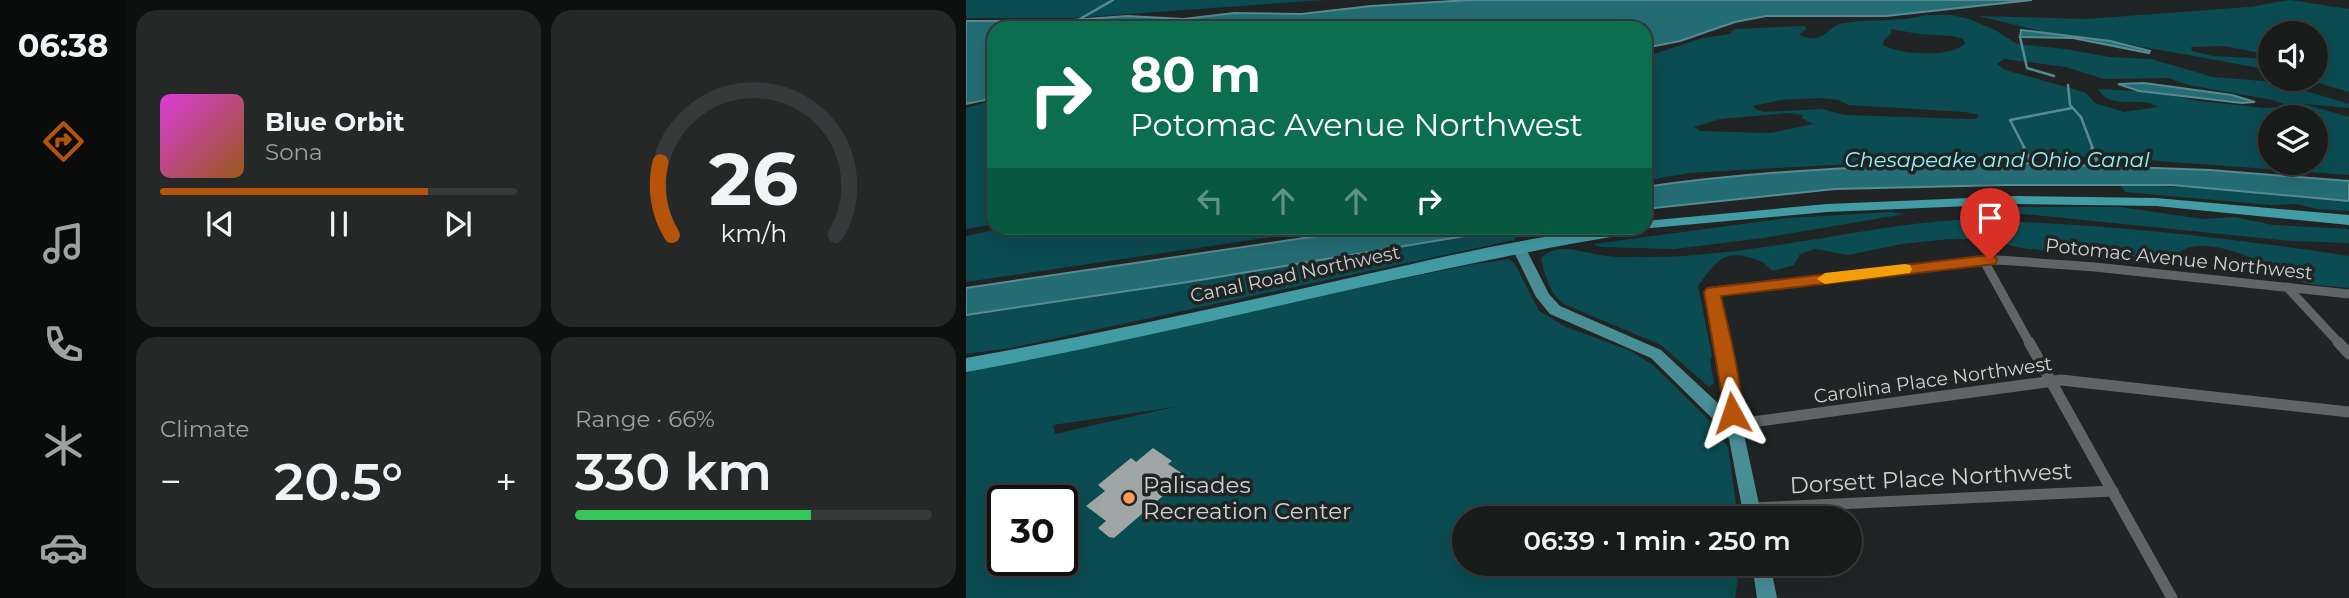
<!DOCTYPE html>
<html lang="en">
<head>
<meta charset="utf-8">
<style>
	:root { --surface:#191b1b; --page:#262828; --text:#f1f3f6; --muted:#9fa1a3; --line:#37393a; --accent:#b45309 }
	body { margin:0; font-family:Montserrat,sans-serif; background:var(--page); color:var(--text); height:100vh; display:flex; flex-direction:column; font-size:26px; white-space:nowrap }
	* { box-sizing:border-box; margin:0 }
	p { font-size:23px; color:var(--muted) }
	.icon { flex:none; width:38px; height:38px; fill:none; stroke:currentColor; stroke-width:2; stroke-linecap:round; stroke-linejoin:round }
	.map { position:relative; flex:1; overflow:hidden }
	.side { display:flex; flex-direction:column; gap:10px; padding:10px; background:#0e0f0f; width:840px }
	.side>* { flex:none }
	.hud { position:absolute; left:21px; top:21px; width:665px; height:214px; border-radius:21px; box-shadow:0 7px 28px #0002,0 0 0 2px var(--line); background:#0b6e4f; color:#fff; overflow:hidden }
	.tools { position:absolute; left:1292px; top:21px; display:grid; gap:14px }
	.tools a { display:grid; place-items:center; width:70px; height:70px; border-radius:50%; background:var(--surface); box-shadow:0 7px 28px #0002,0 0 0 2px var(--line); font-size:35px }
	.speed { position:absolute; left:21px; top:485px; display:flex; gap:14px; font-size:35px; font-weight:700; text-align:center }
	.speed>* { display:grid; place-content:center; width:91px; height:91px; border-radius:50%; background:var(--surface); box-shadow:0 7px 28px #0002,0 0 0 2px var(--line); line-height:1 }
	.speed .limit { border:4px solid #111; border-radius:10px; background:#fff; color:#111 }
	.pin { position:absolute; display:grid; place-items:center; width:60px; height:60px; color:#fff; margin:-72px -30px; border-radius:50% 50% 50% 0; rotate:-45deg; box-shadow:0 0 7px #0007 }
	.pin .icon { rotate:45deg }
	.me { position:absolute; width:77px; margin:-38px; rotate:355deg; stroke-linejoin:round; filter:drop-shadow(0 0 5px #0008) }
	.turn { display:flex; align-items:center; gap:24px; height:147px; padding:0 28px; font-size:32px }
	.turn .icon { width:91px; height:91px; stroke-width:2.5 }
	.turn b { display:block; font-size:49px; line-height:60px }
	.lanes { display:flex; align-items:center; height:66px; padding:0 28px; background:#0003; justify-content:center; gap:35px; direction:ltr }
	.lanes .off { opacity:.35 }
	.big { font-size:52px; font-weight:600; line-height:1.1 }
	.side .tile { flex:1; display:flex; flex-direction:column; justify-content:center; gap:10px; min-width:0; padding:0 24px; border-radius:21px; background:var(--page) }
	.side .dial { align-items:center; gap:0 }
	.dial svg { height:182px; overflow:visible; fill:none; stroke:var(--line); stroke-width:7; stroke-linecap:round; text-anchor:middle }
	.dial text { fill:var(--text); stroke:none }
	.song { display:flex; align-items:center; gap:21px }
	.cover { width:84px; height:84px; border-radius:10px; background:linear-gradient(135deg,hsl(300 70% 55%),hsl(30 70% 35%)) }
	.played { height:7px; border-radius:4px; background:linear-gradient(90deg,var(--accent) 75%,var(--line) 75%) }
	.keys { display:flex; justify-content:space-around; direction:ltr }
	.heat { display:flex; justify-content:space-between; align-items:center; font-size:38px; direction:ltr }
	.charge { height:10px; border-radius:5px; background:linear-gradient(90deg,#34c759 66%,var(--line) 0) }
	.side .tiles { flex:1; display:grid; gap:10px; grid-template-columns:repeat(2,1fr) }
	.trip { position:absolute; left:486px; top:506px; width:410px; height:70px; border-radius:35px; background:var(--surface); box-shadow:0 7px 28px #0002,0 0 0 2px var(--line); font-weight:600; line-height:70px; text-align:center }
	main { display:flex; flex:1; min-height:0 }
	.menu { display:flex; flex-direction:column; width:126px; justify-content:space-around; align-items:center; background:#0a0b0b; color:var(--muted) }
	.menu .icon { width:49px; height:49px }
	.menu .current { color:var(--accent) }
	.menu b { font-size:32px; color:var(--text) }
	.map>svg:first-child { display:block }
	.green { fill:#0b4c52; fill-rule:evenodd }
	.water { fill:#256d75; stroke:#588b91; stroke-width:2 }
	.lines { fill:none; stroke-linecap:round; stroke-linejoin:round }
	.stream-far1 { stroke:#588b91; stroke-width:2.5 }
	.stream { stroke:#588b91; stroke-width:3.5 }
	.building { fill:#a0a5a5 }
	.minor-far1 { stroke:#606464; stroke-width:9 }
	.minor { stroke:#606464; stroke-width:11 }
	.primary { fill:#498e95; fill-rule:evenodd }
	.trunk { fill:#419ca6; fill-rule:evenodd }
	.route { fill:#b45309; stroke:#753606; stroke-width:2 }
	.slow { fill:#f59e0b }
	.poi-dot { fill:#fd9d55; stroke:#212424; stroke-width:2.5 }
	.labels { text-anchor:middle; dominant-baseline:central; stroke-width:7; stroke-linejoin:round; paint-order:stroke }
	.street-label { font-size:19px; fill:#d0d2d2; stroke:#212424 }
	.water-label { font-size:21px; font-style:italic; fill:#8ef2fd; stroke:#212424 }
	.near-street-label { font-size:23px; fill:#d0d2d2; stroke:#212424 }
	.near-poi-label { font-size:23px; fill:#d0d2d2; stroke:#212424; text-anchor:start }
</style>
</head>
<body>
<main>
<nav class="menu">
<b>06:38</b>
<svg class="icon current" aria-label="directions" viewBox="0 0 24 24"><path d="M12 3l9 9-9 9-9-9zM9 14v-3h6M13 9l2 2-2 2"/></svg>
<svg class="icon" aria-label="music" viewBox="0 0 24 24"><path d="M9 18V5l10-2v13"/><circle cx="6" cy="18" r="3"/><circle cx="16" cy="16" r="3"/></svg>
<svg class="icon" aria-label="phone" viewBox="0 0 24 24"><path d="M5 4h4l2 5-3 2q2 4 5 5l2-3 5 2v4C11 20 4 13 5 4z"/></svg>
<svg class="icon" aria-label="climate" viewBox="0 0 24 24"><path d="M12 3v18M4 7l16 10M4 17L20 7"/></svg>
<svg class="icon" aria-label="car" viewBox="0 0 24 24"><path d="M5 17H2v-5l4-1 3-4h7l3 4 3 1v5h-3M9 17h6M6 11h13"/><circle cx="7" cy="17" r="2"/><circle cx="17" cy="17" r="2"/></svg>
</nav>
<section class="side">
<div class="tiles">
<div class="tile">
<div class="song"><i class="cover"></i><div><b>Blue Orbit</b><p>Sona</p></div></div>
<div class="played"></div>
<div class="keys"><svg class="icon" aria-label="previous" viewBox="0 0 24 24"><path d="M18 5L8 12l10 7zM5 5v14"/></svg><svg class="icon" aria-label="pause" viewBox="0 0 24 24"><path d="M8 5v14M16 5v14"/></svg><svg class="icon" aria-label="next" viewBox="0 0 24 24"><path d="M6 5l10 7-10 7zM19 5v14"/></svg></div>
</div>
<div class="tile dial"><svg viewBox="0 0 100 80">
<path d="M14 69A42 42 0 1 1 86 69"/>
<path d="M14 69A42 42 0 0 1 9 37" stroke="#b45309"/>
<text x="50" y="56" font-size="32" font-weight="700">26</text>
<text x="50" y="72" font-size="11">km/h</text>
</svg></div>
<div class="tile"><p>Climate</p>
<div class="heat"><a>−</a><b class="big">20.5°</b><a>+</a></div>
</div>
<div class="tile"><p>Range · 66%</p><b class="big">330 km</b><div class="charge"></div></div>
</div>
</section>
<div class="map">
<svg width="1383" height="598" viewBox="0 0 1383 598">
	<rect width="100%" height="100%" fill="#212424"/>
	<g class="green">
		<polygon points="0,0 358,0 107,18 0,18"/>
		<polygon points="1324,0 1383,9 1383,92 1339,79 1349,79 1349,33 1304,33 1304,55 1258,46 1225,47 1226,51 1247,56 1304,59 1304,70 1145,41 1082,33 1012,16 1120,19 1283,7"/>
		<path d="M961,15H986L1003,19L1029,30L1051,44L1099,49L1143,57L1185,59L1247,77L1310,82L1383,104V108L1338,104L1383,117V175L1152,158L1042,155L723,173L679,181V57L737,38L764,34L768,29L838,26L841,28L833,35C859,46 860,26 878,23C905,19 934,22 961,15ZM925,29L953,34L986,36L997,39L999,44C983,58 935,55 917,45L918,40L925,34ZM1038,59L1100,67L1138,79L1202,78L1223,85L1306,100L1324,106L1299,108L1232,101L1190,92L1132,89C1146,112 1171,94 1192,107L1158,112L1129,103L1120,93L1111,90L1039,70L1031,64ZM854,98L873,100L882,105L999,112L1013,115L1010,119H1002L878,115L857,109L798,112L789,109L787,106L815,100ZM822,113L837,115L836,118L847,124L805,133L734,131L728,127L754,119ZM1304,117H1349V163H1304Z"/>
		<polygon points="28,100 28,224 0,229 0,108"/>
		<polygon points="1154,184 1294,191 1383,201 1383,211 1351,209 1331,204 1305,205 1159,192"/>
		<polygon points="1024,207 1154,207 1237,219 1269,217 1307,225 1383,229 1383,243 1325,241 1058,214 997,213"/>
		<polygon points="926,212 939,214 797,238 708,249 634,247 627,244 822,218"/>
		<path d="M991,220C1122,222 1254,236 1383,256V288C1370,286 1352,286 1339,283C1334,282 1330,278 1325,276C1296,263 1235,229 1209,256L1183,253L1169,257L1125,255L1056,248L1015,239H983L936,244L882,255L849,249L834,254L828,265L807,271C802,268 800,263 794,261C758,247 751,260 732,286L746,356L744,361L748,383L743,387L695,345L598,304C583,293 579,275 575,258C592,240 620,254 641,256C655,258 669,256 683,257C787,257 888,227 991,220Z"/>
		<polygon points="38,228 367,228 0,282 0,236"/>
		<polygon points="526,230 538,231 551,237 548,240 44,348 0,354 0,315 222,282"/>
		<path d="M543,259L549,264L573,311L600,327L665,351L688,366L749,426L762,448L772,518H499V564H774L769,598H0V369L503,265ZM208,407L89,434L87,425ZM37,500H96V560H37Z"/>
	</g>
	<g class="water">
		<polygon points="503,0 1066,0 920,16 800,16 769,22 714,41 679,48 679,28 28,28 28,98 0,104 0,21 92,21 161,16 218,19 268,13 335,14 405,6"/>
		<polygon points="1055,30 1144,41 1184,51 1183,53 1107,38 1054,37"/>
		<polygon points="1178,83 1266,95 1289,102 1276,103 1173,91 1152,84"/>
		<path d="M1052,163L1244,170L1383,181V201L1206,185H1040L869,189L679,209V187C802,169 927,165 1052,163Z"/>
		<polygon points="406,228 547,228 222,282 0,315 0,288"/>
	</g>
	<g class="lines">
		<g class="stream-far1">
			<polyline points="114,19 147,0"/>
			<polyline points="1054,37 1061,68 1088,76"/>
			<polyline points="1102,85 1104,105 1115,117 1127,149"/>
			<polyline points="1059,149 1044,120 1106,108"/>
		</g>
		<g class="stream">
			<polyline points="1058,148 1064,160"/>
			<polyline points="1126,148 1131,161"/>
		</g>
	</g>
	<polygon class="building" points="187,448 206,461 202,464 220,476 148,538 143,537 132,528 140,521 120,506 139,491 132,485 165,458 170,462"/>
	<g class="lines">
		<g class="minor-far1">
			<polyline points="1018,261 1064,344"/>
			<polyline points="1321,287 1374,344"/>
			<polyline points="756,344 746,291 1032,260 1129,267 1383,294"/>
		</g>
		<g class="minor">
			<polyline points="756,342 768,404 764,425 1095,380 1383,412"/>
			<polyline points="1063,342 1206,598"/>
			<polyline points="1372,342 1383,354"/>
			<polyline points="785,508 1147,491"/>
		</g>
		<g class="primary">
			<polygon points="553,244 558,245 583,294 594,306 695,350 770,420 779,439 796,518 778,518 763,439 758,430 685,358 584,314 570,297 546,248"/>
			<polygon points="786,564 804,564 811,598 791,598"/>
		</g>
		<path class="trunk" d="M1051,196L1190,198L1383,215V225L1190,206L1051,204L861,212L674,229L668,233C443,270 224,331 0,372V358C135,334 268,304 401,274C488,255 591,228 679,228V221L861,204Z"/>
	</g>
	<path class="route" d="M1024,255L1029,257L1031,260L1029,264L755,296C760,320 782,400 773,419L766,421L760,419L738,292L741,288Z"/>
	<polygon class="slow" points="939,264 944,265 946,269 944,273 859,284 851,279 859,273"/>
	<circle class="poi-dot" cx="163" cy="498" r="7"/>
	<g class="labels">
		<g class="street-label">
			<text transform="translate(1213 259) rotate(6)">Potomac Avenue Northwest</text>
			<text transform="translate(329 274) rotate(-12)">Canal Road Northwest</text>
			<text transform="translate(967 380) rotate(-8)">Carolina Place Northwest</text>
		</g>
		<g class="water-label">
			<text x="1031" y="159">Chesapeake and Ohio Canal</text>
		</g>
		<g class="near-street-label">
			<text transform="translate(965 478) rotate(-3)">Dorsett Place Northwest</text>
		</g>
		<g class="near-poi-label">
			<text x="177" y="485">Palisades<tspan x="177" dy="26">Recreation Center</tspan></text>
		</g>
	</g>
</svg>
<div class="tools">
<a><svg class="icon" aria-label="sound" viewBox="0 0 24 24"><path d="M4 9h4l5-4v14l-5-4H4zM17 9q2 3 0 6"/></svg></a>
<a><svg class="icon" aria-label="layers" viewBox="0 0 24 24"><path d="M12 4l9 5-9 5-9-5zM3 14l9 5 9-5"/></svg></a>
</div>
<div class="speed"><div class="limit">30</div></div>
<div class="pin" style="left:1024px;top:260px;background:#d93025"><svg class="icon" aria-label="arrive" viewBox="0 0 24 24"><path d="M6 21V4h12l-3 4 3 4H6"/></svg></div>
<svg class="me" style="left:766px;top:413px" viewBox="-20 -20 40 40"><path d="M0-17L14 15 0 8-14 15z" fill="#b45309" stroke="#fff" stroke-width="4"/></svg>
<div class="trip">06:39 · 1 min · 250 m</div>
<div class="hud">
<div class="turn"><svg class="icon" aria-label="right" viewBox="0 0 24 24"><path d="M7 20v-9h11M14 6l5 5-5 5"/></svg><div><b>80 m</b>Potomac Avenue Northwest</div></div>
<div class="lanes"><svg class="icon off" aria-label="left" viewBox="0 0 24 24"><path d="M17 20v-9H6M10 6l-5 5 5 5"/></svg><svg class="icon off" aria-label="ahead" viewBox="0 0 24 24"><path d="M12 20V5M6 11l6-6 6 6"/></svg><svg class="icon off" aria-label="ahead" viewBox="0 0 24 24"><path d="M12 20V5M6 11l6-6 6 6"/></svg><svg class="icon" aria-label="right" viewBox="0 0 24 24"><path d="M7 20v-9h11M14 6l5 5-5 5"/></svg></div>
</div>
</div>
</main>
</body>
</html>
